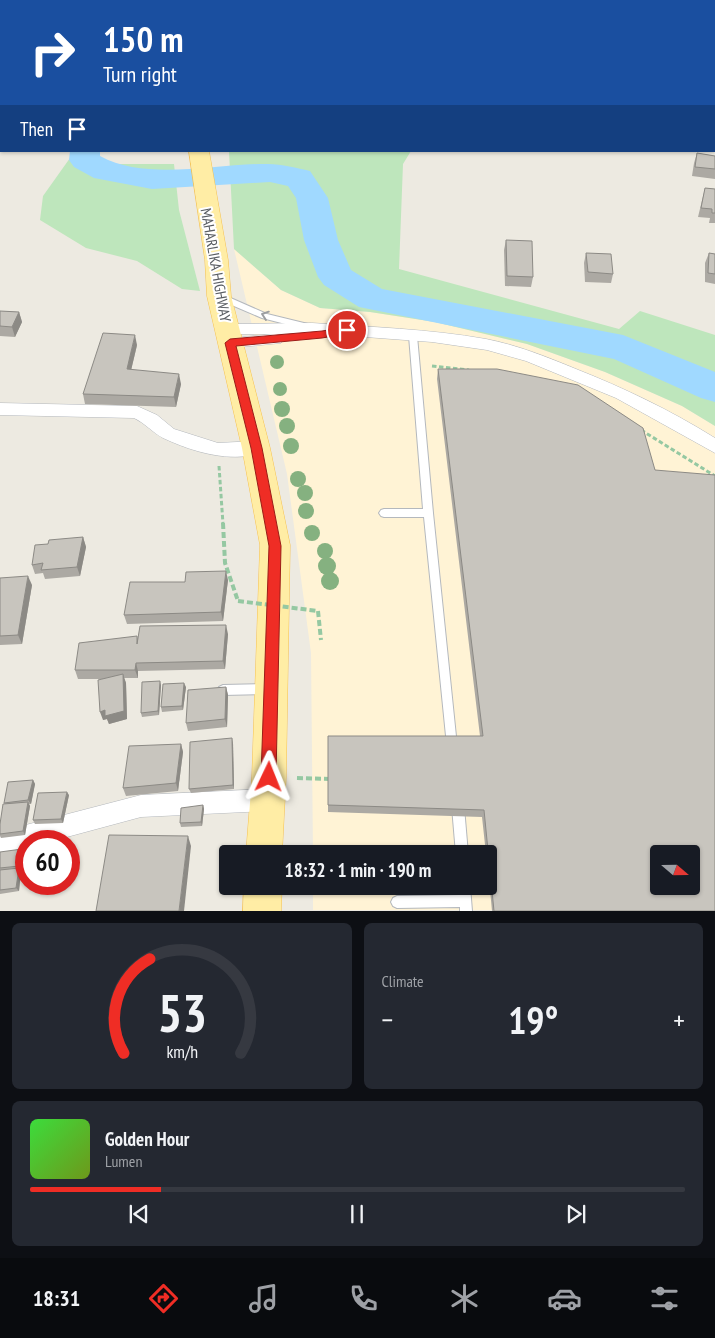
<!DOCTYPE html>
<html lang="en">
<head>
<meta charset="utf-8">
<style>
	:root { --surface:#171b24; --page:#242831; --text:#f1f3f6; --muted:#9ea1a6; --line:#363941; --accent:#ef2d25 }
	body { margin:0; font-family:"PT Sans Narrow",sans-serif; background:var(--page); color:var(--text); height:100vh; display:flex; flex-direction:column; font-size:19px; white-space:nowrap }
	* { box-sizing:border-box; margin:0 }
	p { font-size:16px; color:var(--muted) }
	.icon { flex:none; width:28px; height:28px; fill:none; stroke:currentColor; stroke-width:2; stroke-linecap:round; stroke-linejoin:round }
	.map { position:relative; height:911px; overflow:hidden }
	.side { display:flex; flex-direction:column; gap:12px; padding:12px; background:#0d0f14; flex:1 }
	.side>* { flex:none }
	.top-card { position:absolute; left:0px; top:0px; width:715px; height:152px; box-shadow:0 1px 4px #0004; background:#1a4fa0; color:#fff; overflow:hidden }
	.needle { width:32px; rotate:110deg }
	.buttons { position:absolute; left:650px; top:845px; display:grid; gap:10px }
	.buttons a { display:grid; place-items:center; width:50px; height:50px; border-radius:5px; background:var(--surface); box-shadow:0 1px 4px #0004; font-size:25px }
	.speed { position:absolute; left:15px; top:830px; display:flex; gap:10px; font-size:25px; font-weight:700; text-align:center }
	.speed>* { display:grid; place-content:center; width:65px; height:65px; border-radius:50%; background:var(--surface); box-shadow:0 1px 4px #0004; line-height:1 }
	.speed .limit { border:8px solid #d22; background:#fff; color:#111 }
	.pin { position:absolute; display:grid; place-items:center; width:42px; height:42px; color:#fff; margin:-21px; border:2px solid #fff; border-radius:50%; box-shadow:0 1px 5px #0007 }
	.me { position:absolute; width:55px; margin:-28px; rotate:2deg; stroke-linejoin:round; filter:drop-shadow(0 0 4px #0008) }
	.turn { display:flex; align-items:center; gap:18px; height:105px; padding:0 20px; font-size:22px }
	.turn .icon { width:65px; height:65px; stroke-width:2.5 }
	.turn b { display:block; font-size:35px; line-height:42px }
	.then { display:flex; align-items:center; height:48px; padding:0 20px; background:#0003; gap:10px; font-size:19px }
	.big { font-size:38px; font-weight:600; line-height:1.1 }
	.side .widget { flex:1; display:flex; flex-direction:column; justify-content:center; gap:8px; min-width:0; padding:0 18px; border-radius:8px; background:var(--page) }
	.side .dial { align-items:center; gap:0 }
	.dial svg { height:130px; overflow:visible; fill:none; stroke:var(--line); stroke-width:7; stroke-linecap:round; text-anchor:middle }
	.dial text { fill:var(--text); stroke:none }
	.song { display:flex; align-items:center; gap:15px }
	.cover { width:60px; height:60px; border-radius:8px; background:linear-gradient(135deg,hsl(120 70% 55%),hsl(80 70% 35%)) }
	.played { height:5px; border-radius:2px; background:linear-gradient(90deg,var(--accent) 20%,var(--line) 20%) }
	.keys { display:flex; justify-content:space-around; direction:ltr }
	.heat { display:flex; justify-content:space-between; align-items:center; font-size:28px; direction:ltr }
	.side .tiles { flex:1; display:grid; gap:12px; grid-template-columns:1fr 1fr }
	.widget:last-child { grid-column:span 2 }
	.trip { position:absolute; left:219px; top:845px; width:278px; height:50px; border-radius:5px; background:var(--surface); box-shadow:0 1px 4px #0004; font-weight:600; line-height:50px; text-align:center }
	.dock { display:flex; height:80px; justify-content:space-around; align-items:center; background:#090b0e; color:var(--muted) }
	.dock .icon { width:35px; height:35px }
	.dock .current { color:var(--accent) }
	.dock b { font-size:22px; color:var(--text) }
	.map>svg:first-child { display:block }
	.commercial { fill:#fff3d5; fill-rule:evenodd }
	.green { fill:#bee6bc }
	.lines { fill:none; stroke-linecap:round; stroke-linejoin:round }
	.river { fill:#a0d9ff; fill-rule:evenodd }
	.lane-casing { stroke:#b4b8bd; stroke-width:2 }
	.street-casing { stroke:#b4b8bd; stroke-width:1 }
	.primary-casing { stroke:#f6c251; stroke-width:1 }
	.path-far1 { stroke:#95c8a2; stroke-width:3; stroke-dasharray:4.5 2.5; stroke-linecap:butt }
	.path { stroke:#95c8a2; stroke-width:4; stroke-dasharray:6 3; stroke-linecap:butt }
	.lane { fill:#fff; fill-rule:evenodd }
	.street { fill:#fff; fill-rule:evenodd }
	.primary { fill:#ffeda5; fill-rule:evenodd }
	.path-bridge { stroke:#95c8a2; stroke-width:4; stroke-dasharray:6 3; stroke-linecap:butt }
	.tree { fill:#85b180 }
	.wall { fill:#aca9a3 }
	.shaded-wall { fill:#8c8a85 }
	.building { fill:#c8c5be; stroke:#8c8a85; fill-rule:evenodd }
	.oneway { stroke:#9c9ea1 }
	.route { fill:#ef2d25; stroke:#9b1d18 }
	.labels { text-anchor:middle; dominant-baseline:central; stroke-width:4; stroke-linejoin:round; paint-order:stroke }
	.street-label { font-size:15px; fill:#5a5e63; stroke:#fff }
</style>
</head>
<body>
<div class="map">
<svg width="715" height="911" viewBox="0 0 715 911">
	<rect width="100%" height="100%" fill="#edeae1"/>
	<path class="commercial" d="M234,249L281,290L320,308L370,312L435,322L527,344L605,372L682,406L715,426V910H313V886H488V854H313L311,653L287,474ZM659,854H691V886H659Z"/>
	<g class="green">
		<polygon points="454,0 715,0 715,122 714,1"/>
		<polygon points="75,151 92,151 93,155 116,164 174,164 179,210 200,291 182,289 137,261 86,248 40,220 43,196"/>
		<polygon points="229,151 411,151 403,164 399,269 619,329 640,311 715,335 715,426 682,406 605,372 527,344 435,322 370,312 320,308 281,290 234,249"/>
	</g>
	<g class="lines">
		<g class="river">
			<rect x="0" y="91" width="1" height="18"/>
			<path d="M70,151H100V156C148,182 216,163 268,164C282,164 297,168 310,171L328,198L338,240L351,270L382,289L623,335L715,372V402L701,398L614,359L359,307L324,285L318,277L304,240L296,198L288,186L270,182L152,189L94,178L74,167L69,160Z"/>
		</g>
		<defs>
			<g id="lane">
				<rect x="0" y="49" width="1" height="4"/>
				<polygon points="220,296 226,296 267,314 308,324 309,326 305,329 262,318 220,300 219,298"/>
				<polygon points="413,333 417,336 433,513 457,746 456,750 452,751 448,750 447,746 424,517 384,517 381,516 379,513 381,510 384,509 423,509 409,336"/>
				<polygon points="266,684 270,686 271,689 270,692 266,694 223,695 219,693 218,690 219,687 223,685"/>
				<polygon points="458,801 462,803 464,807 468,854 456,854 452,807 454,803"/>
				<polygon points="458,886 470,886 472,911 460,911 460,907 397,908 393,906 391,902 393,898 397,896 459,895"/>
			</g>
			<g id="street">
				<polygon points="1,73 1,81 0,82 0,74"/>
				<path d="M312,323C370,327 429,329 486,339C517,345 547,357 576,369C624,388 670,410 715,438V453L616,398L526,361L487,350L432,342L312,333L275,334L281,335L283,339L281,343L230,348L224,347L222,343L224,339L274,334H227L221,333L219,329L221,325L227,324Z"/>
				<path d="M0,403L137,406L157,415L174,429L218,443L256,441L262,443L265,448L262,453C230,463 193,452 163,438C153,433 145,423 134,418L0,415Z"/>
				<polygon points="266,789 274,792 277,800 274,808 266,811 141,817 52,841 26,841 26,848 0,853 0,829 18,827 141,795"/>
			</g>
			<g id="primary">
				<polygon points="213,0 231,0 231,1 214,1"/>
				<polygon points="189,151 209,151 228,260 231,296 270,448 290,545 286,777 282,854 246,854 252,777 260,545 242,448 207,296 205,260"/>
				<polygon points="244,886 282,886 281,911 243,911"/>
			</g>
		</defs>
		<use href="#lane" class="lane-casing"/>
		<use href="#street" class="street-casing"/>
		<use href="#primary" class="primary-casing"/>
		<g class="path-far1">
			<polyline points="432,366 469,370"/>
			<polyline points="641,430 715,476"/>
			<polyline points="219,466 223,524"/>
		</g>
		<g class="path">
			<polyline points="223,523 225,563 238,601"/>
			<polyline points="318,611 321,640"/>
			<polyline points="297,778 331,779"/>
		</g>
		<use href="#lane" class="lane"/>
		<use href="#street" class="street"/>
		<use href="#primary" class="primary"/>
		<polyline class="path-bridge" points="238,601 318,611"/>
	</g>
	<g class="tree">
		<circle cx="277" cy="362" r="7"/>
		<circle cx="280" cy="389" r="7"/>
		<circle cx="282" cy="409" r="8"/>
		<circle cx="287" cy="426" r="8"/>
		<circle cx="291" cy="446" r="8"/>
		<circle cx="298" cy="479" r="8"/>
		<circle cx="305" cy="493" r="8"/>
		<circle cx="306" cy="511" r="8"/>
		<circle cx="312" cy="533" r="8"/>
		<circle cx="325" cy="551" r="8"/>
		<circle cx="327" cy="566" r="9"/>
		<circle cx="330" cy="581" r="9"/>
	</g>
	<g class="wall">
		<polygon points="32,0 51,0 50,1"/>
		<polygon points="51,0 78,0 77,1 51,1"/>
		<polygon points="133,0 162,0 161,1 133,1"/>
		<polygon points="697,153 715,156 715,179 692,176 694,163"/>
		<polygon points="705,188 715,189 715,223 709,223 710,218 698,217"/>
		<polygon points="506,240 533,277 531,287 505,286 504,250"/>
		<polygon points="586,253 613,274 611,283 585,282 584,263"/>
		<polygon points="709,253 715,254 715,284 705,282 705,263"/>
		<polygon points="0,311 19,312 22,322 15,337 0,336"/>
		<polygon points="137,345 131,370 181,384 176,407 85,404 83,394"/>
		<polygon points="438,369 715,911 492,911 488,868 488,854 486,854 482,817 328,812 328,805 480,736 437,379"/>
		<polygon points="83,537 86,547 80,576 45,579 43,573 35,574 32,565 48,544"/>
		<polygon points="0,578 32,585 22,644 0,645"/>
		<polygon points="228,580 223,621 127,624 124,615 185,582"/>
		<polygon points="228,634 225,669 138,671 138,678 124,678 126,683 127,719 109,724 107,719 103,720 105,679 78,679 75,670 137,636 138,639"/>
		<polygon points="161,685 159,715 142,717 141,713"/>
		<polygon points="186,687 183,710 162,712 161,707"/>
		<polygon points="226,687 228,695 227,727 188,731 186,723"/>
		<polygon points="233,743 234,789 191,793 189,789"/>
		<polygon points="181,744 183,752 178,791 126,796 123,788"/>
		<polygon points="33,780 35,784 31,804 29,804 30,806 25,835 1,838 0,836 0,824 5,804 4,803"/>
		<polygon points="69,795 63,823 35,824 33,820"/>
		<polygon points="203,805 204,809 202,826 181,827 180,823"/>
		<polygon points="0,852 24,853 21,870 20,870 21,871 19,891 0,894"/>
	</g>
	<g class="shaded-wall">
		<polygon points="154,0 162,0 161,1 153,1"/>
		<polygon points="19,312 22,322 15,337 12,327"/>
		<polygon points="135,335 137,345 129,379 127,369"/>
		<polygon points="179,374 181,384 176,407 174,397"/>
		<polygon points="83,537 86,547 80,576 77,567"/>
		<polygon points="226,571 228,580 223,621 221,612"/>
		<polygon points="28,576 32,585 22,644 18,635"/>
		<polygon points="226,625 228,634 225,669 223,661"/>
		<polygon points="136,663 138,671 138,678 135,670"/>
		<polygon points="123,674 126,683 127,719 109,724 107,719 103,720 100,712"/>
		<polygon points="160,681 161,685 159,715 158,711"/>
		<polygon points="184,683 186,687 183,710 182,706"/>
		<polygon points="226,687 228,695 227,727 225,719"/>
		<polygon points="232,738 233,743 234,789 233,785"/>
		<polygon points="181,744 183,752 178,791 176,783"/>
		<polygon points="33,780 35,784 31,804 28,800"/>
		<polygon points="67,792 69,795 63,823 61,819"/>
		<polygon points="28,802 30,806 25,835 23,831"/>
		<polygon points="203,805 204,809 202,826 201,822"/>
		<polygon points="188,836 191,846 184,911 179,911"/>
		<polygon points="22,849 24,853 21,870 19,866"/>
		<polygon points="19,868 21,871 19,891 16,888"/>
	</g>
	<g class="building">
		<polygon points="697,153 715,156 715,169 695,167"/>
		<polygon points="705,188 715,189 715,213 712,213 712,209 701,208"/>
		<polygon points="506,240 532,241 533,277 507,276"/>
		<polygon points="586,253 611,254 613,274 588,272"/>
		<polygon points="709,253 715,254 715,274 708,273"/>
		<polygon points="0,311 19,312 12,327 0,326"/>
		<polygon points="103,333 135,335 127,369 179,374 174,397 83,394"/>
		<path d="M438,369H497L578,385L643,428L655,470L715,475V911H494L484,810L328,805V736H483ZM659,854H691V886H659Z"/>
		<polygon points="83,537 77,567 41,570 43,563 32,565 35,545 48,544 49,540"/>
		<polygon points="226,571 221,612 124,615 130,582 185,582 186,572"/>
		<polygon points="28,576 18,635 0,636 0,578"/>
		<polygon points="226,625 223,661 136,663 135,670 75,670 79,643 137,636 137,644 140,626"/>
		<polygon points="123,674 124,711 105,716 105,710 100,712 98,680"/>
		<polygon points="160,681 158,711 141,713 142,682"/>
		<polygon points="184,683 182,706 161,707 163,684"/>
		<polygon points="226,687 225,719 186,723 188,690"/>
		<polygon points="232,738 233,785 189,789 190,742"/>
		<polygon points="181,744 176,783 123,788 129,746"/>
		<polygon points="33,780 28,800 4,803 8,782"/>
		<polygon points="67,792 61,819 33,820 38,793"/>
		<polygon points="28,802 23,831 0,834 0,824 3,804"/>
		<polygon points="203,805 201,822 180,823 181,808"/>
		<polygon points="109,835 188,836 179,911 96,911"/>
		<polygon points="22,849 19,866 0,868 0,852"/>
		<polygon points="19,868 16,888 0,890 0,870"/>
	</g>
	<defs><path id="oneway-chevron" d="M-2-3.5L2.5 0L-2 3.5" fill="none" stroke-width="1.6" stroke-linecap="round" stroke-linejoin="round" transform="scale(1.25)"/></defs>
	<use class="oneway" href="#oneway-chevron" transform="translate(265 315) rotate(-161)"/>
	<polygon class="route" points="347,327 352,330 351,333 322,338 236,346 262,448 281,546 276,777 274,782 269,784 264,782 261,777 269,546 251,448 225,343 230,339 322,331"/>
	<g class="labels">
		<g class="street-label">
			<text transform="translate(216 265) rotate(80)">MAHARLIKA HIGHWAY</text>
		</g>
	</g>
</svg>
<div class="buttons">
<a><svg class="needle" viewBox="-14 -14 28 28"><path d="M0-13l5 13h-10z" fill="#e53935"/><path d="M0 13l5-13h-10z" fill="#9ea1a6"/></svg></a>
</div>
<div class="speed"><div class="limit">60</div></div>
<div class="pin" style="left:347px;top:330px;background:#d93025"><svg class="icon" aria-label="arrive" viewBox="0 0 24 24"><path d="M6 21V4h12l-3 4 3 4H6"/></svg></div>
<svg class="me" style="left:269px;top:777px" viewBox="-20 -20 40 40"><path d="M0-17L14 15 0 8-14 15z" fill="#ef2d25" stroke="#fff" stroke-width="4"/></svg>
<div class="trip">18:32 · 1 min · 190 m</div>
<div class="top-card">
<div class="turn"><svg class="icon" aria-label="right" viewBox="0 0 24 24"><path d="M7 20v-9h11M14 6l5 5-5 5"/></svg><div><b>150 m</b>Turn right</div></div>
<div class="then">Then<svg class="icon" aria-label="arrive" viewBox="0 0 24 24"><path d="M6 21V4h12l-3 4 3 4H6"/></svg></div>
</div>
</div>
<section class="side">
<div class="tiles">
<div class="widget dial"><svg viewBox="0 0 100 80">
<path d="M14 69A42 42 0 1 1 86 69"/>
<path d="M14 69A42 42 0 0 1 30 11" stroke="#ef2d25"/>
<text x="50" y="56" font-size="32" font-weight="700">53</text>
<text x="50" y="72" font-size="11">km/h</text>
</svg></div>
<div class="widget"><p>Climate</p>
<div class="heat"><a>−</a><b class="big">19°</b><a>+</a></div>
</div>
<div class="widget">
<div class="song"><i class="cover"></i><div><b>Golden Hour</b><p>Lumen</p></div></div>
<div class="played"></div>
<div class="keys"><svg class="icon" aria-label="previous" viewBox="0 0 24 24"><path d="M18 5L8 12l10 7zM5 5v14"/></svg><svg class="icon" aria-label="pause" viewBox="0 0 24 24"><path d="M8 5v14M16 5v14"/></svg><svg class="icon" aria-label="next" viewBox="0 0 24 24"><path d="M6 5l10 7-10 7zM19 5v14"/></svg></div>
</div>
</div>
</section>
<nav class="dock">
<b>18:31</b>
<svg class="icon current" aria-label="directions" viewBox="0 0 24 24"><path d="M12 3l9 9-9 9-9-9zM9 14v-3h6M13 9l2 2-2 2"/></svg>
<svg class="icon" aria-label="music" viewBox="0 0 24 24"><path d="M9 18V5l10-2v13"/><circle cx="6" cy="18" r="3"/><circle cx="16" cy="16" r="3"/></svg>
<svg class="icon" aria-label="phone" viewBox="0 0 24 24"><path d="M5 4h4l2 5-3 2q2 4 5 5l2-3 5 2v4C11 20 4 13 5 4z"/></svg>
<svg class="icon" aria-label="climate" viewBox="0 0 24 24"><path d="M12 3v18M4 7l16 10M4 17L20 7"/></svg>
<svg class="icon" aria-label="car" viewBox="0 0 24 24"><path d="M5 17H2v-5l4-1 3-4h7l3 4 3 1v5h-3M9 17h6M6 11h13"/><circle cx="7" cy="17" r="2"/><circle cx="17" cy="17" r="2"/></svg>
<svg class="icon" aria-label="filters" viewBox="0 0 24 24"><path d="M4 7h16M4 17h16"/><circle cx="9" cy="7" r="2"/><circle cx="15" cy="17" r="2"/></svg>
</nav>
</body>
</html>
